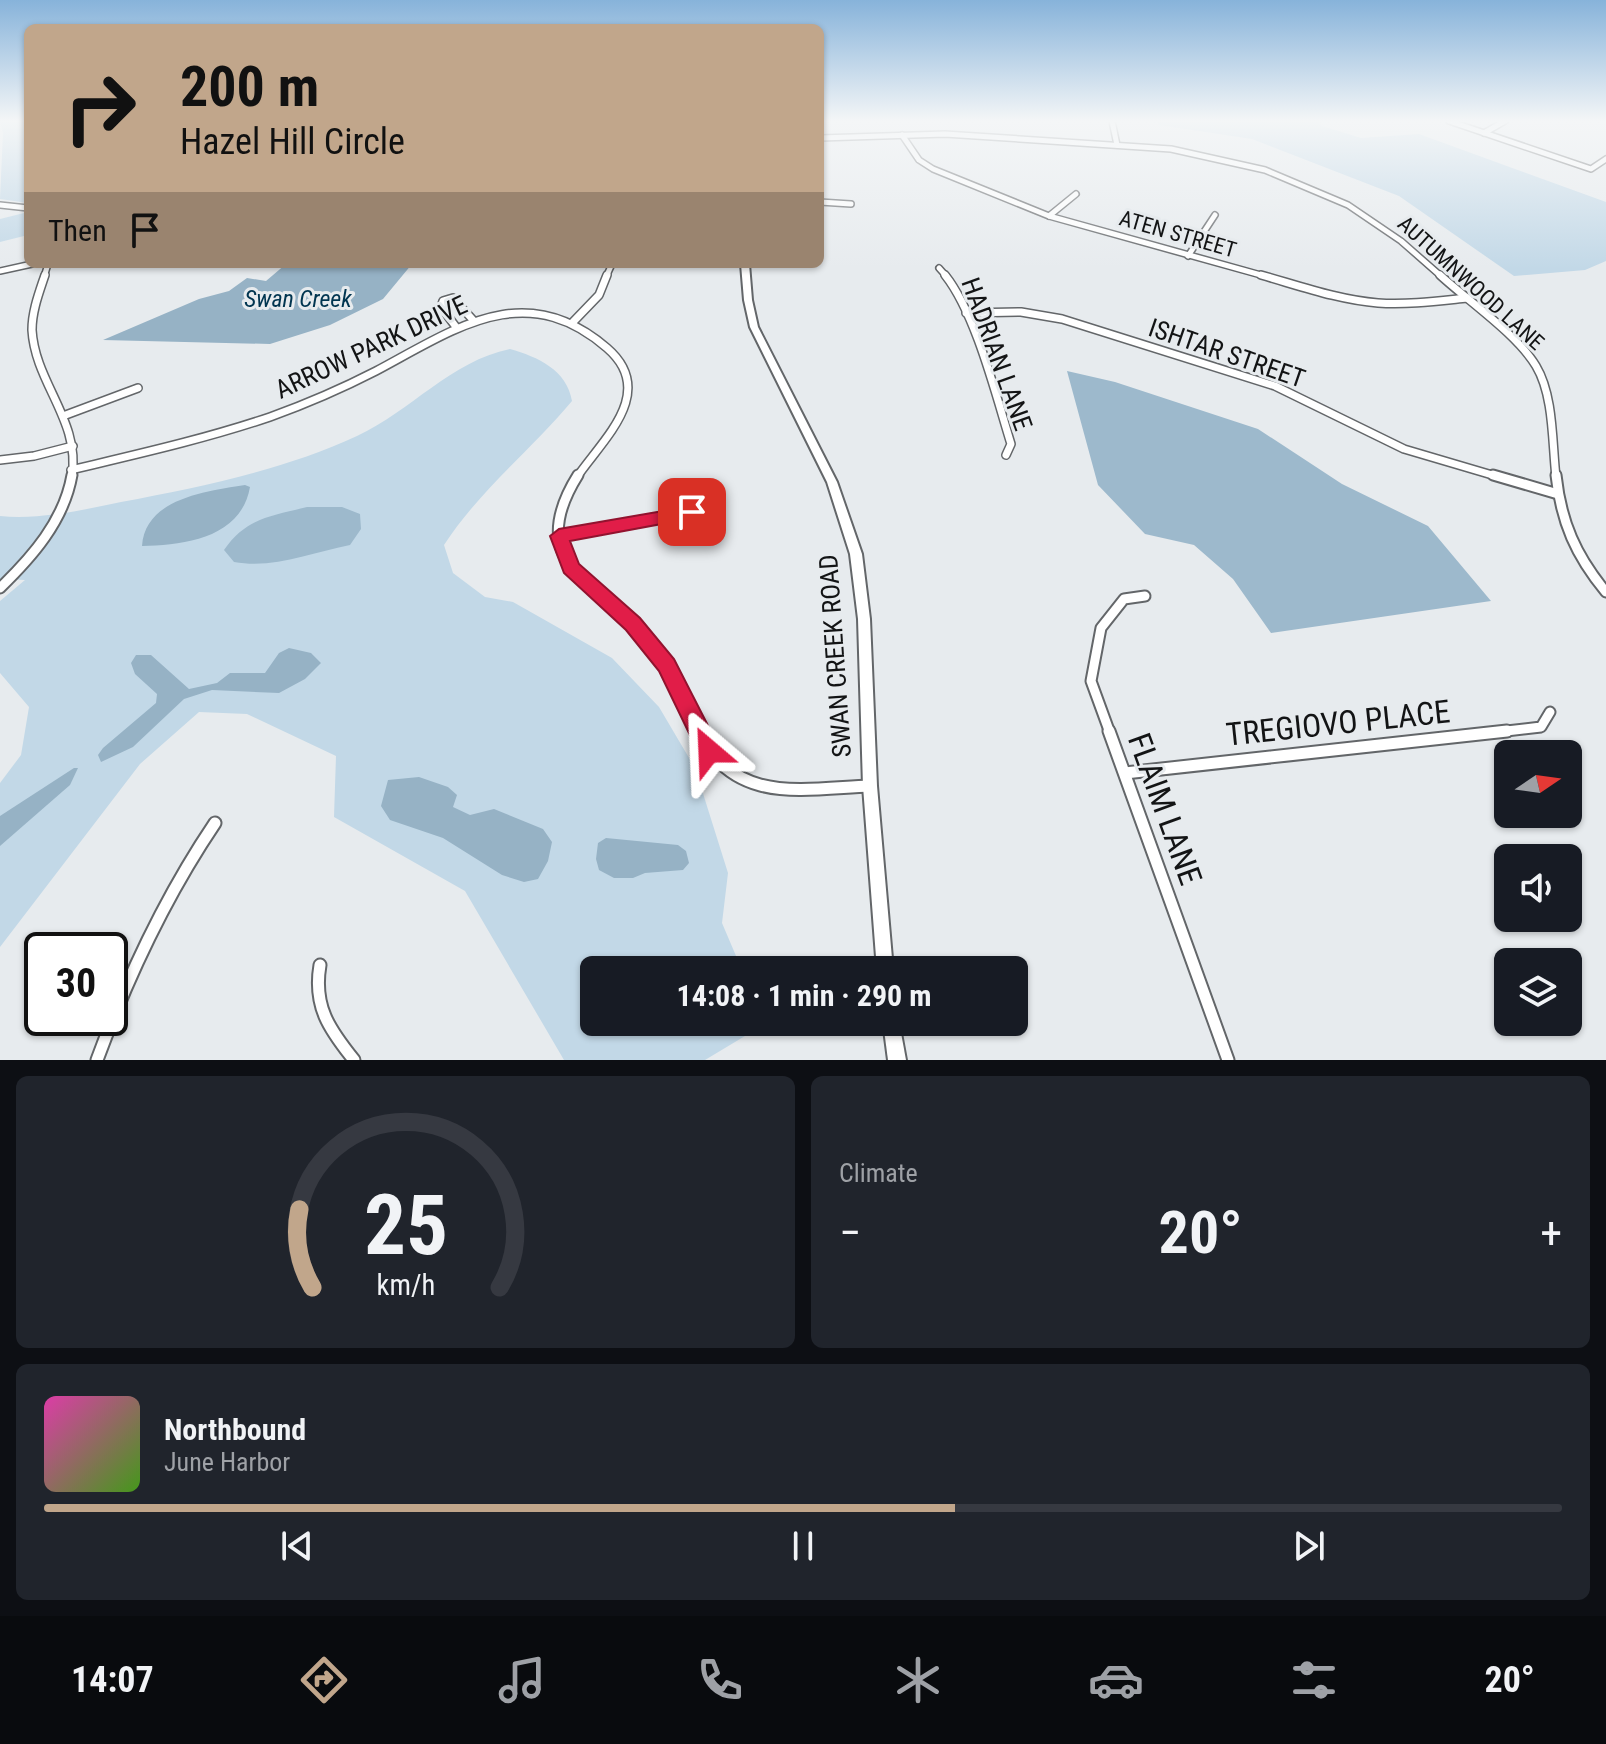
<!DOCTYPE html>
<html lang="en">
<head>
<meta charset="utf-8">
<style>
	:root { --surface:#171b24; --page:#20242c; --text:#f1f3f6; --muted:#9ea1a6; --line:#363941; --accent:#c1a68b }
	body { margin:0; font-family:"Roboto Condensed",sans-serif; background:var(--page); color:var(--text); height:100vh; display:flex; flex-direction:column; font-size:30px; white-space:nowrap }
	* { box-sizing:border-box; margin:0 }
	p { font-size:26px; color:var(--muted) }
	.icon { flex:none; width:44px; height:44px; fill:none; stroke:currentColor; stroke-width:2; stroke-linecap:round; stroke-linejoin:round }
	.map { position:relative; height:1060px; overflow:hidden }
	.drawer { display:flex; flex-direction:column; gap:16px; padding:16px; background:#0d0f14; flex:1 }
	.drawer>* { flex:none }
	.hud { position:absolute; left:24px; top:24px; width:800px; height:244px; border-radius:12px; box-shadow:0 2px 6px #0004; background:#c1a68b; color:#111; overflow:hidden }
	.needle { width:52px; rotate:77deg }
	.fabs { position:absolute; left:1494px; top:740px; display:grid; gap:16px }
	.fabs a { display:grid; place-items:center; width:88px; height:88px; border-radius:12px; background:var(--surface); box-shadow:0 2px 6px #0004; font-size:40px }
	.speed { position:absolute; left:24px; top:932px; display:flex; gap:16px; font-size:40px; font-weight:700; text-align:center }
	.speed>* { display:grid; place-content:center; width:104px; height:104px; border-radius:50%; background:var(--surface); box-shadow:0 2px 6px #0004; line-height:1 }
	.speed .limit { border:4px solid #111; border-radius:12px; background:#fff; color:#111 }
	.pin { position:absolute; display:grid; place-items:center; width:68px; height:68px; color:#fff; margin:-34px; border-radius:16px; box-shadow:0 4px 12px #0006 }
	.me { position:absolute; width:88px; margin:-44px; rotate:334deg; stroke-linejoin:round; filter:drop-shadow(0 0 6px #0008) }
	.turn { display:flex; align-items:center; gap:28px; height:168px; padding:0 24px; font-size:36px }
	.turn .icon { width:104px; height:104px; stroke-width:2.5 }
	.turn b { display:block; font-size:56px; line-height:68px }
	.then { display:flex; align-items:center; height:76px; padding:0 24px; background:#0003; gap:16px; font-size:30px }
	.big { font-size:60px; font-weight:700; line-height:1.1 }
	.drawer .widget { flex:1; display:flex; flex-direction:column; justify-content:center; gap:12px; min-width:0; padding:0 28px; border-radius:12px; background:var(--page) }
	.drawer .dial { align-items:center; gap:0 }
	.dial svg { height:208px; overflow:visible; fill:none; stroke:var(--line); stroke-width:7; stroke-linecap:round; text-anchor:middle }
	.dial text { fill:var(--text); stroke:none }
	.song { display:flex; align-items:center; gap:24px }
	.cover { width:96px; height:96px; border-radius:12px; background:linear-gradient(135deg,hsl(320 70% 55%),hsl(100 70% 35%)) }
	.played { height:8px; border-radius:4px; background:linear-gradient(90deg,var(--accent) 60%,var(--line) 60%) }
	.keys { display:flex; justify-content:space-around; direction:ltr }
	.heat { display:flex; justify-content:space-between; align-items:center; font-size:44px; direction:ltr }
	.drawer .tiles { flex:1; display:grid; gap:16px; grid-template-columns:1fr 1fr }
	.widget:last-child { grid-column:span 2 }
	.trip { position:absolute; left:580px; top:956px; width:448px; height:80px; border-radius:12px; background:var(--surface); box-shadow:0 2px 6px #0004; font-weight:700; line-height:80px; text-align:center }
	.menu { display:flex; height:128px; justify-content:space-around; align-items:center; background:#090b0e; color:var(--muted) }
	.menu .icon { width:56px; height:56px }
	.menu .active { color:var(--accent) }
	.menu b { font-size:36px; color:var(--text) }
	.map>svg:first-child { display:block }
	.green { fill:#c2d8e7 }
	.forest { fill:#9db9cc }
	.water { fill:#96b2c5 }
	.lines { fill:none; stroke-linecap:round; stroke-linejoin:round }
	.street-far3-casing { stroke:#636669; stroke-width:8 }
	.street-far2-casing { stroke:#636669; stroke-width:10 }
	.street-far1-casing { stroke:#636669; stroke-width:13 }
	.street-casing { stroke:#636669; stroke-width:15 }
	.secondary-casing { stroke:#636669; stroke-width:4 }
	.street-far3 { stroke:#fff; stroke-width:5 }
	.street-far2 { stroke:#fff; stroke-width:7 }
	.street-far1 { stroke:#fff; stroke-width:9 }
	.street { stroke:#fff; stroke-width:11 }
	.secondary { fill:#fff; fill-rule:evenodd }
	.route { fill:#e11d48; stroke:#92132f; stroke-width:2 }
	.labels { text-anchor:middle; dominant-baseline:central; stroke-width:6; stroke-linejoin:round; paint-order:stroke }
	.far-street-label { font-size:22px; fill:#131415; stroke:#e7ebee }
	.far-water-label { font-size:24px; font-style:italic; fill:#003550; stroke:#e7ebee }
	.street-label { font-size:26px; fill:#131415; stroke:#e7ebee }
	.near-street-label { font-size:32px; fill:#131415; stroke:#e7ebee }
</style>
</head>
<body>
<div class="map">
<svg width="1606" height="1060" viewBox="0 0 1606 1060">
	<rect width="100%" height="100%" fill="#e7ebee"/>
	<g class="green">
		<polygon points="0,121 28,121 28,203 0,199 3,133"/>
		<polygon points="1156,121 1317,121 1322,126 1361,138 1419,134 1606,202 1606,261 1585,270 1514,276 1399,196 1252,139 1159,125"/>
		<polygon points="28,212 28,235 0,242 0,219"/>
		<path d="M510,349C538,357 567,370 572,401C531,450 479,491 444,545L453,573L485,597L513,602L612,658L659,707L695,768L728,873L722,923L742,970H594V1022H749L750,1033L705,1060H564L465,891L334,817L336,756L247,714L199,712L140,764L0,947V783L21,755L29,707L0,673V601L25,580L0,579V516C39,520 83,510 121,502C200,487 284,470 357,436C411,411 451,361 510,349Z"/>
	</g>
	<g class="forest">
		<polygon points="1067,371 1115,382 1258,429 1342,484 1428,526 1491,601 1271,633 1233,579 1194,545 1145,534 1098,485"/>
		<path d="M307,507H342L360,514L361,529L350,545C310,553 274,569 234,562L224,550C246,518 271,516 307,507Z"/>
	</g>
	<g class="water">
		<polygon points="286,264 412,264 383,299 330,325 270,344 103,340 199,299 229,291 247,278 266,281"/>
		<path d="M245,485L250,487C241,538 185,545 142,546C145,498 208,491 245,485Z"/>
		<polygon points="289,648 311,653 321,663 305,679 279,693 212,690 184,699 133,747 101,762 98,755 103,748 156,703 157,694 135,674 131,663 136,655 151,655 189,689 217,683 230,673 265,673 279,653"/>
		<polygon points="74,768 78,768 70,785 0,846 0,816"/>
		<polygon points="419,777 448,787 457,795 453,807 470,815 494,809 543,829 552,842 548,861 538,879 524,882 502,875 443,838 390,820 381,806 388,780"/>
		<polygon points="606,838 678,845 686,851 689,863 683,870 645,873 633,878 614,878 599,870 596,859 598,843"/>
	</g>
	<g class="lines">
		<defs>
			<g id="street-far3">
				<polyline points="1112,121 1117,145"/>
				<polyline points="1449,121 1591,169 1606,159"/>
				<polyline points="1484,133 1505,121"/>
				<polyline points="902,135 919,160 933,169 1049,216 1268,277"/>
				<polyline points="820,138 945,134 1171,149 1265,170 1348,205 1401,241 1442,277"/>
				<polyline points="820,202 851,204"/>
				<polyline points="0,205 28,208"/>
				<polyline points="1049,216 1076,194"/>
				<polyline points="1188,256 1215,215"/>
				<polyline points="939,268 947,277"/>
				<polyline points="0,271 32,264"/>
				<polyline points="44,277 48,264"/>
				<polyline points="606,277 612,264"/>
			</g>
			<g id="street-far2">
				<path d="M45,275C39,293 32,311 32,330C35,383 81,421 72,477"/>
				<path d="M945,275C976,314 996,396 1011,444L1006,455"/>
				<path d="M1261,275C1300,286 1339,300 1378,303C1408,305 1438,301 1467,298"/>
				<path d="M1440,275C1468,301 1517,334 1536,366C1554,396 1552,443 1556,477"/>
				<polyline points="966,313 1021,312 1062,319 1275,386 1404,449 1499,477"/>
				<polyline points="573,322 599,295 607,275"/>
				<polyline points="456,327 441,307 443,301 453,298 473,320"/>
				<polyline points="63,416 138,388"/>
				<polyline points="0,460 34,456 73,446"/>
				<path d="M71,470C138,454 205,439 270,417C306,404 341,389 376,371C455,329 525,277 607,348C658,392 603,439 577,477"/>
			</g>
			<g id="street-far1">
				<path d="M578,475C521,566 600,584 649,642C672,670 684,700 699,733"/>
				<polyline points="1493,475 1558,494"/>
				<path d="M1556,475C1561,522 1576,556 1606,592"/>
				<polyline points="559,536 692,512"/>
				<path d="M0,588C32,557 64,521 72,475"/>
				<polyline points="1110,733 1091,681 1101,628 1124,599 1145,596"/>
				<polyline points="1489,733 1541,727 1550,712"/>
			</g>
			<g id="street">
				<path d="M698,731C734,805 801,789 870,786"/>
				<polyline points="1109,731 1228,1060"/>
				<polyline points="1125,773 1507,731"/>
				<path d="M320,965C313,1006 329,1029 354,1060"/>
				<path d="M97,1060C128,976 165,897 215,823"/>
			</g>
			<g id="secondary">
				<polygon points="741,264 749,264 752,300 758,327 837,482 862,554 870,619 877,786 893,970 877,970 863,786 858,619 850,554 827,482 750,327 744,300"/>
				<polygon points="883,1022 899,1022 906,1060 888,1060"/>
			</g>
		</defs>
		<use href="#street-far3" class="street-far3-casing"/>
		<use href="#street-far2" class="street-far2-casing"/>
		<use href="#street-far1" class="street-far1-casing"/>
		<use href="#street" class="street-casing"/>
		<use href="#secondary" class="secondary-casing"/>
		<use href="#street-far3" class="street-far3"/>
		<use href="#street-far2" class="street-far2"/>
		<use href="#street-far1" class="street-far1"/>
		<use href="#street" class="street"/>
		<use href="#secondary" class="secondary"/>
	</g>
	<linearGradient id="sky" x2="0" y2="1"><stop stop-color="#87b3da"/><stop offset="0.45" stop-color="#f4f6f7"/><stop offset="1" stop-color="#f4f6f7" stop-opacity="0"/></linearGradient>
	<rect width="1606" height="269" fill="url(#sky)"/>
	<polygon class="route" points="692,506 699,508 701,512 699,517 570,541 579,564 640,618 674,659 721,751 717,758 709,761 701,758 659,671 626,630 564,573 550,536 559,529"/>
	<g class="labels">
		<g class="far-street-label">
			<text transform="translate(1178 234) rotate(16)">ATEN STREET</text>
			<text transform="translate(1471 283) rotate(42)">AUTUMNWOOD LANE</text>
		</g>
		<g class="far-water-label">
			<text x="298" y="299">Swan Creek</text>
		</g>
		<g class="street-label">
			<text transform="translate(371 347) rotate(-25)">ARROW PARK DRIVE</text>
			<text transform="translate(1227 353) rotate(19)">ISHTAR STREET</text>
			<text transform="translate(997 354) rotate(70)">HADRIAN LANE</text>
			<text transform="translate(835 656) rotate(-94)">SWAN CREEK ROAD</text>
		</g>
		<g class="near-street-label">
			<text transform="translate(1338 723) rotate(-6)">TREGIOVO PLACE</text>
			<text transform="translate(1165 809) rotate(70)">FLAIM LANE</text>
		</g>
	</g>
</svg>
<div class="fabs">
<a><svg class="needle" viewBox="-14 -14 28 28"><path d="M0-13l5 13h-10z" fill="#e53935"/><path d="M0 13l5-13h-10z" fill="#9ea1a6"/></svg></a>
<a><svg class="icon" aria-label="sound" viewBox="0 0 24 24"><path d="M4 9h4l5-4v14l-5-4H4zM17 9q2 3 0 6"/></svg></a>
<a><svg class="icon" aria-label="layers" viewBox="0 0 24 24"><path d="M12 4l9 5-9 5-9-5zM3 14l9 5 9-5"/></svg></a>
</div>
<div class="speed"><div class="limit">30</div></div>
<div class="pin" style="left:692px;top:512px;background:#d93025"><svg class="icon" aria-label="arrive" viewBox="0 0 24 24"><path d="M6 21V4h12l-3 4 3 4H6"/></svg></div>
<svg class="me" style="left:709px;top:751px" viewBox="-20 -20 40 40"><path d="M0-17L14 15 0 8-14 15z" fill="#e11d48" stroke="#fff" stroke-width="4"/></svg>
<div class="trip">14:08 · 1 min · 290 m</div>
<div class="hud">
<div class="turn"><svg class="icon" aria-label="right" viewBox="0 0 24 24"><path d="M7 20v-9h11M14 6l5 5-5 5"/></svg><div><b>200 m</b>Hazel Hill Circle</div></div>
<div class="then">Then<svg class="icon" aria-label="arrive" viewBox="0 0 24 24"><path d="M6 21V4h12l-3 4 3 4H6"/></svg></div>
</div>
</div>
<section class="drawer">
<div class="tiles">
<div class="widget dial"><svg viewBox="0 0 100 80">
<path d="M14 69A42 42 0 1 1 86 69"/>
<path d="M14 69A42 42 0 0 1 9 39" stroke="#c1a68b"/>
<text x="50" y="56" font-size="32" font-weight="700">25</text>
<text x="50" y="72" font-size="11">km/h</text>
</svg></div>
<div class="widget"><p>Climate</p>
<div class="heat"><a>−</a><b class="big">20°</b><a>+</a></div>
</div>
<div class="widget">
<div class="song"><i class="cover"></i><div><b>Northbound</b><p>June Harbor</p></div></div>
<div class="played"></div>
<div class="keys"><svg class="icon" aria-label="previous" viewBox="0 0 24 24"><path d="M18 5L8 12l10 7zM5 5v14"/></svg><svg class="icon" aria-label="pause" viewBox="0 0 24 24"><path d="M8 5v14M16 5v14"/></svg><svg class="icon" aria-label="next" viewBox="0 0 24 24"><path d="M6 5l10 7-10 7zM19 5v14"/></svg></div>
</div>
</div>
</section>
<nav class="menu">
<b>14:07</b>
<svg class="icon active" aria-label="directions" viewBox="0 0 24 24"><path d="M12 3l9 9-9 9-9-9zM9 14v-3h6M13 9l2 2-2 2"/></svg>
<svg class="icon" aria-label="music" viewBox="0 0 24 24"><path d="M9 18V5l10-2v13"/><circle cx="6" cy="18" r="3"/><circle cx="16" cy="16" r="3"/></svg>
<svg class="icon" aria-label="phone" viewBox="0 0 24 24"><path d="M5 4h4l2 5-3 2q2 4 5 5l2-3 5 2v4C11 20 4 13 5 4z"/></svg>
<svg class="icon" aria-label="climate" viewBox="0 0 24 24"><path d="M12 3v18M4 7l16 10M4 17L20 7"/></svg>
<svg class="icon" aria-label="car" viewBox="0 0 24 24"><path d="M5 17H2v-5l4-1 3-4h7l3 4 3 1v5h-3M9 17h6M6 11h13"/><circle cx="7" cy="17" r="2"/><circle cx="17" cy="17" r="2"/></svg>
<svg class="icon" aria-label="filters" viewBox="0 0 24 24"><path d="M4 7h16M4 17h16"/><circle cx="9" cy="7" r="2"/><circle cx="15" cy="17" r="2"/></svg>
<b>20°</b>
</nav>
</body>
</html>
